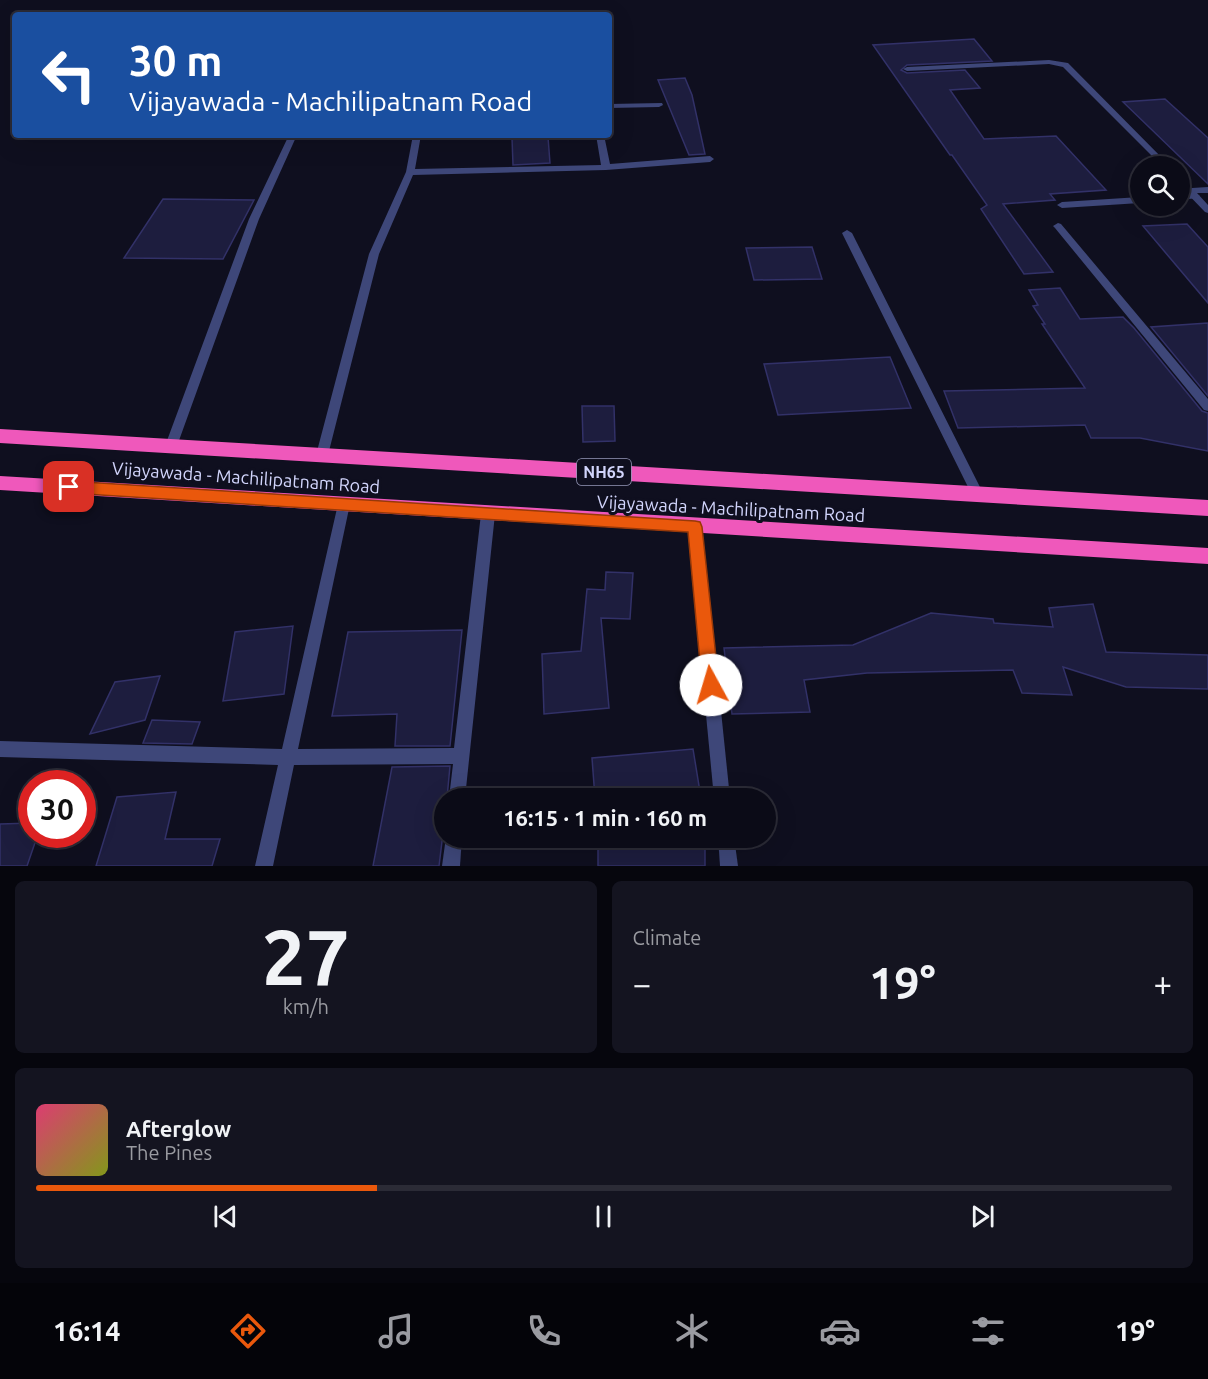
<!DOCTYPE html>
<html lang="en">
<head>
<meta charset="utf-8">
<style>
	:root { --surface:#0b0b17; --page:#141420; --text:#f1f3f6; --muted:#9a9ba1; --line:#2b2b36; --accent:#ea580c }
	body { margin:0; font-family:Ubuntu,sans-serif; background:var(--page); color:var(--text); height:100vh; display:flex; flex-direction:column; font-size:22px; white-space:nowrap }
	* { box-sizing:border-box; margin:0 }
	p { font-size:20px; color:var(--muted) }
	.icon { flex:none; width:33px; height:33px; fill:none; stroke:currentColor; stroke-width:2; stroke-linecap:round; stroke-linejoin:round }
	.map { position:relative; height:866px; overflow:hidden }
	.details { display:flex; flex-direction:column; gap:15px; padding:15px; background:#06060d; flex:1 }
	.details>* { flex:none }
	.banner { position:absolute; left:12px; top:12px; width:600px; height:126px; border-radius:6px; box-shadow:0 6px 24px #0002,0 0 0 2px var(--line); background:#1a4fa0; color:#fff; overflow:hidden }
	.controls { position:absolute; left:1130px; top:156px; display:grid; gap:12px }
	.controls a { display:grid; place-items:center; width:60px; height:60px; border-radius:50%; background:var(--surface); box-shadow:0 6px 24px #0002,0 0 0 2px var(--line); font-size:30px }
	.speed { position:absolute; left:18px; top:770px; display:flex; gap:12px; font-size:30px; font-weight:700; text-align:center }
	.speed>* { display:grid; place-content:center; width:78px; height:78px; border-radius:50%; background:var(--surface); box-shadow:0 6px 24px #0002,0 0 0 2px var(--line); line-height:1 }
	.speed .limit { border:9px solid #d22; background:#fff; color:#111 }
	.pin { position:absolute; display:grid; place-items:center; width:51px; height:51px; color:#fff; margin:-26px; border-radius:12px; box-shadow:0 3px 9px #0006 }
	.me { position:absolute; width:66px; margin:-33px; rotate:354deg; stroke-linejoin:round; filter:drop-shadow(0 0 4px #0008) }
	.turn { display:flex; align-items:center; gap:21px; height:126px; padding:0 18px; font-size:27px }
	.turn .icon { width:78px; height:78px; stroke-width:2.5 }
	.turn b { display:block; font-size:42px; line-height:51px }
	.big { font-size:45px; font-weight:600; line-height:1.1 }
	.details .card { flex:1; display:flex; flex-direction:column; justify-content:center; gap:9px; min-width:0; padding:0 21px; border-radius:9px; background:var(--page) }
	.details .dial { align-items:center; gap:0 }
	.dial b { font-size:78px; line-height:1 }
	.song { display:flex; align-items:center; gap:18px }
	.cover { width:72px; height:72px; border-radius:9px; background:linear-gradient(135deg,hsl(340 70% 55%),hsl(70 70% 35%)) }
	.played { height:6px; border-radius:3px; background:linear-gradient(90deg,var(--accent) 30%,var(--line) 30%) }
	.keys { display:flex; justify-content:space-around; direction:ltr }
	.heat { display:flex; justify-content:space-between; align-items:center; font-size:33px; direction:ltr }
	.details .tiles { flex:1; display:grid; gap:15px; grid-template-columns:1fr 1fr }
	.card:last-child { grid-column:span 2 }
	.trip { position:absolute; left:434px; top:788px; width:342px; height:60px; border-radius:30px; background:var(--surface); box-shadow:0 6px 24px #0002,0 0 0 2px var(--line); font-weight:600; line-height:60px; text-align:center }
	.dock { display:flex; height:96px; justify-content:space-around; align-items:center; background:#040409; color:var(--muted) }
	.dock .icon { width:42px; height:42px }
	.dock .active { color:var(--accent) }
	.dock b { font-size:27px; color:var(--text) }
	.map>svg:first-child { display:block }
	.building { fill:#1d1d3e; stroke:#323168; stroke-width:1.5 }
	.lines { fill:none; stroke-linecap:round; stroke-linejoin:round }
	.lane { fill:#3e4779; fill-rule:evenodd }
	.street { fill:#3e4779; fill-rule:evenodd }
	.highway { fill:#ef58bb; fill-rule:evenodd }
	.route { fill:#ea580c; stroke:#983908; stroke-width:1.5 }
	.labels { text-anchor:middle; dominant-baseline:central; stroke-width:6; stroke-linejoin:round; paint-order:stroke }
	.shield { fill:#0f0f1f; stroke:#9799b9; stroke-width:1.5 }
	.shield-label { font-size:16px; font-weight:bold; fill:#d1d4fb }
	.street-label { font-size:18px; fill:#d1d4fb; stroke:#0f0f1f }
</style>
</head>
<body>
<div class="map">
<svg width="1208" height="866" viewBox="0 0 1208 866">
	<rect width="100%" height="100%" fill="#0f0f1f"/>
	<g class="building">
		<polygon points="974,39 992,61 907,65 901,70 907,73 965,70 980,88 950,90 984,139 1056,136 1106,190 1050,194 1055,200 1003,204 1053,272 1024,274 981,209 987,205 952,155 950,155 873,45"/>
		<polygon points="685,78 692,95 705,154 689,155 658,80"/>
		<polygon points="1165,99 1208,138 1208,184 1123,102"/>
		<polygon points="548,137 550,163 513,165 512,138"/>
		<polygon points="163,199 254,200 223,259 124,258"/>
		<polygon points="1187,224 1208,247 1208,303 1143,226"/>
		<polygon points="812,247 822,279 754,280 746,248"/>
		<polygon points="1060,288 1080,319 1123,317 1134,328 1202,411 1208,413 1208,451 1140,438 1091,438 1085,425 958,428 944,391 1085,388 1042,324 1045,324 1033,306 1038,305 1029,290"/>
		<polygon points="1208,323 1208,396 1151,327"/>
		<polygon points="890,357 911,408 778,415 764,364"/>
		<polygon points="582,406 614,406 615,441 583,442"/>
		<polygon points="606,572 633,573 630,619 601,618 609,708 544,714 542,654 581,651 587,589 605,590"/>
		<polygon points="1093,604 1106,652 1208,655 1208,689 1126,687 1063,667 1072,695 1022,693 1013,670 867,673 804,680 810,712 732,714 724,648 853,645 931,613 993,619 994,623 1053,627 1049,608"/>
		<polygon points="293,626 284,694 223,701 235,632"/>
		<polygon points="462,630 450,746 395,746 397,714 332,716 348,632"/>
		<polygon points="160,676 145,720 90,734 115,682"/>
		<polygon points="152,720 200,722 192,744 143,743"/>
		<polygon points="693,749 701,798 595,798 592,758"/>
		<polygon points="450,766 447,798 444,798 444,825 439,866 373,866 392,767"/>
		<polygon points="176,792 165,839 220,839 212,866 96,866 117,797"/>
		<polygon points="32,823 32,834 38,834 27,866 0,866 0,824"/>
		<rect x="598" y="837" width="107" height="29"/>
	</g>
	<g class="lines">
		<g class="lane">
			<polygon points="1195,193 1200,196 1198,198 1179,200 1179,194"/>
			<polygon points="1140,197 1140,203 1062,208 1057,205 1062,202"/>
			<polygon points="847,230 852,233 983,493 982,497 972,497 971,493 842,233"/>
		</g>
		<g class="street">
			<polygon points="1049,60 1068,63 1170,166 1162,166 1063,67 1049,64 907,71 903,69 907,67"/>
			<polygon points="662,103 663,105 659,107 609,108 609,104"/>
			<polygon points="289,135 297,135 259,219 177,446 175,449 167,449 165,446 249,219"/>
			<polygon points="413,135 421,135 415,169 601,165 596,135 604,135 610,164 710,156 714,159 710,162 606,170 413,175 379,254 328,455 326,458 318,458 316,455 369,254 406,172"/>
			<polygon points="1179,177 1192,188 1208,187 1208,193 1197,193 1208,205 1208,213 1205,212 1179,185"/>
			<polygon points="1058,223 1061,224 1208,399 1208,411 1204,410 1055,228 1053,226"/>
			<polygon points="344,499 349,500 350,504 298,749 454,748 481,514 483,510 488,509 493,510 495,514 465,798 449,798 453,764 294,765 273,866 255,866 278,765 0,757 0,741 282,749 338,504 339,500"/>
			<polygon points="695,522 700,523 702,527 730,798 714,798 688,527 690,523"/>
			<polygon points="446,837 462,837 460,866 442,866"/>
			<polygon points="718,837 734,837 738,866 720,866"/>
		</g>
		<g class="highway">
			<polygon points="0,429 1208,500 1208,516 0,443"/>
			<polygon points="0,476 1208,548 1208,564 0,490"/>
		</g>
	</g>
	<polygon class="route" points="69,481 695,521 700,522 702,527 719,685 717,691 711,693 705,691 702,685 688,532 69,493 64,491 61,487 64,483"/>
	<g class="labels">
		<rect class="shield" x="577" y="459" width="54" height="26" rx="4.5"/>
		<g class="shield-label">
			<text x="604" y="472">NH65</text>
		</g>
		<g class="street-label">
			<text transform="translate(246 477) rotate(4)">Vijayawada - Machilipatnam Road</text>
			<text transform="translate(731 508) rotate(3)">Vijayawada - Machilipatnam Road</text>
		</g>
	</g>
</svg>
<div class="controls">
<a><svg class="icon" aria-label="search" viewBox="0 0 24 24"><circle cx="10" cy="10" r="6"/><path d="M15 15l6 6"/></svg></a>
</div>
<div class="speed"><div class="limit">30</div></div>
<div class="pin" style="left:69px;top:487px;background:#d93025"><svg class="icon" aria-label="arrive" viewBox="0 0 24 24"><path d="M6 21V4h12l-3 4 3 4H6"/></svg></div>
<svg class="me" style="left:711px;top:685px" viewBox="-20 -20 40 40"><circle r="19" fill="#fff"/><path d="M0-13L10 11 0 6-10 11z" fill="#ea580c"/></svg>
<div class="trip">16:15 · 1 min · 160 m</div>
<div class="banner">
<div class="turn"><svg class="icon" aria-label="left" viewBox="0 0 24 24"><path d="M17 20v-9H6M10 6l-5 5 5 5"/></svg><div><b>30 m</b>Vijayawada - Machilipatnam Road</div></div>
</div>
</div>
<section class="details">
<div class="tiles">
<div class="card dial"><b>27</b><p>km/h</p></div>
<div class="card"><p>Climate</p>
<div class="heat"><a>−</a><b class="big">19°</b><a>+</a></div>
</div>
<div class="card">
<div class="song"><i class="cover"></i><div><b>Afterglow</b><p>The Pines</p></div></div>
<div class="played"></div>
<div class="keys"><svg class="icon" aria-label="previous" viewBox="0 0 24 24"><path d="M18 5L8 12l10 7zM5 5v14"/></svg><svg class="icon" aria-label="pause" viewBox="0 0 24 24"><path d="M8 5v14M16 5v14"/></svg><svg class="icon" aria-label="next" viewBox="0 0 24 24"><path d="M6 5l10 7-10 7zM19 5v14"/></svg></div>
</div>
</div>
</section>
<nav class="dock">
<b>16:14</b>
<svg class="icon active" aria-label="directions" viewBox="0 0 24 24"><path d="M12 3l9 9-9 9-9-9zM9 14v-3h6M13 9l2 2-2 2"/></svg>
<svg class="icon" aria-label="music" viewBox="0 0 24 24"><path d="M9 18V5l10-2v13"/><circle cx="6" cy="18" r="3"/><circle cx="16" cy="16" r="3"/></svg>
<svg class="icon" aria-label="phone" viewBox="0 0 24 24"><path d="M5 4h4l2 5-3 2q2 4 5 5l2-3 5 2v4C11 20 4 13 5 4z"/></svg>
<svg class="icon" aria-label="climate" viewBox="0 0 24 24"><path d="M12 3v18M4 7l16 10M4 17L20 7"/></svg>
<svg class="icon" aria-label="car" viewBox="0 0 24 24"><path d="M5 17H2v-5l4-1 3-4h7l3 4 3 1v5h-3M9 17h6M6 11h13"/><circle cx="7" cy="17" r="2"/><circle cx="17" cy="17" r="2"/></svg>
<svg class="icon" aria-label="filters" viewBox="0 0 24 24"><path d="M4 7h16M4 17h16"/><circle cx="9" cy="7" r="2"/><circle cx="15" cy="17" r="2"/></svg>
<b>19°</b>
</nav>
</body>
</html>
